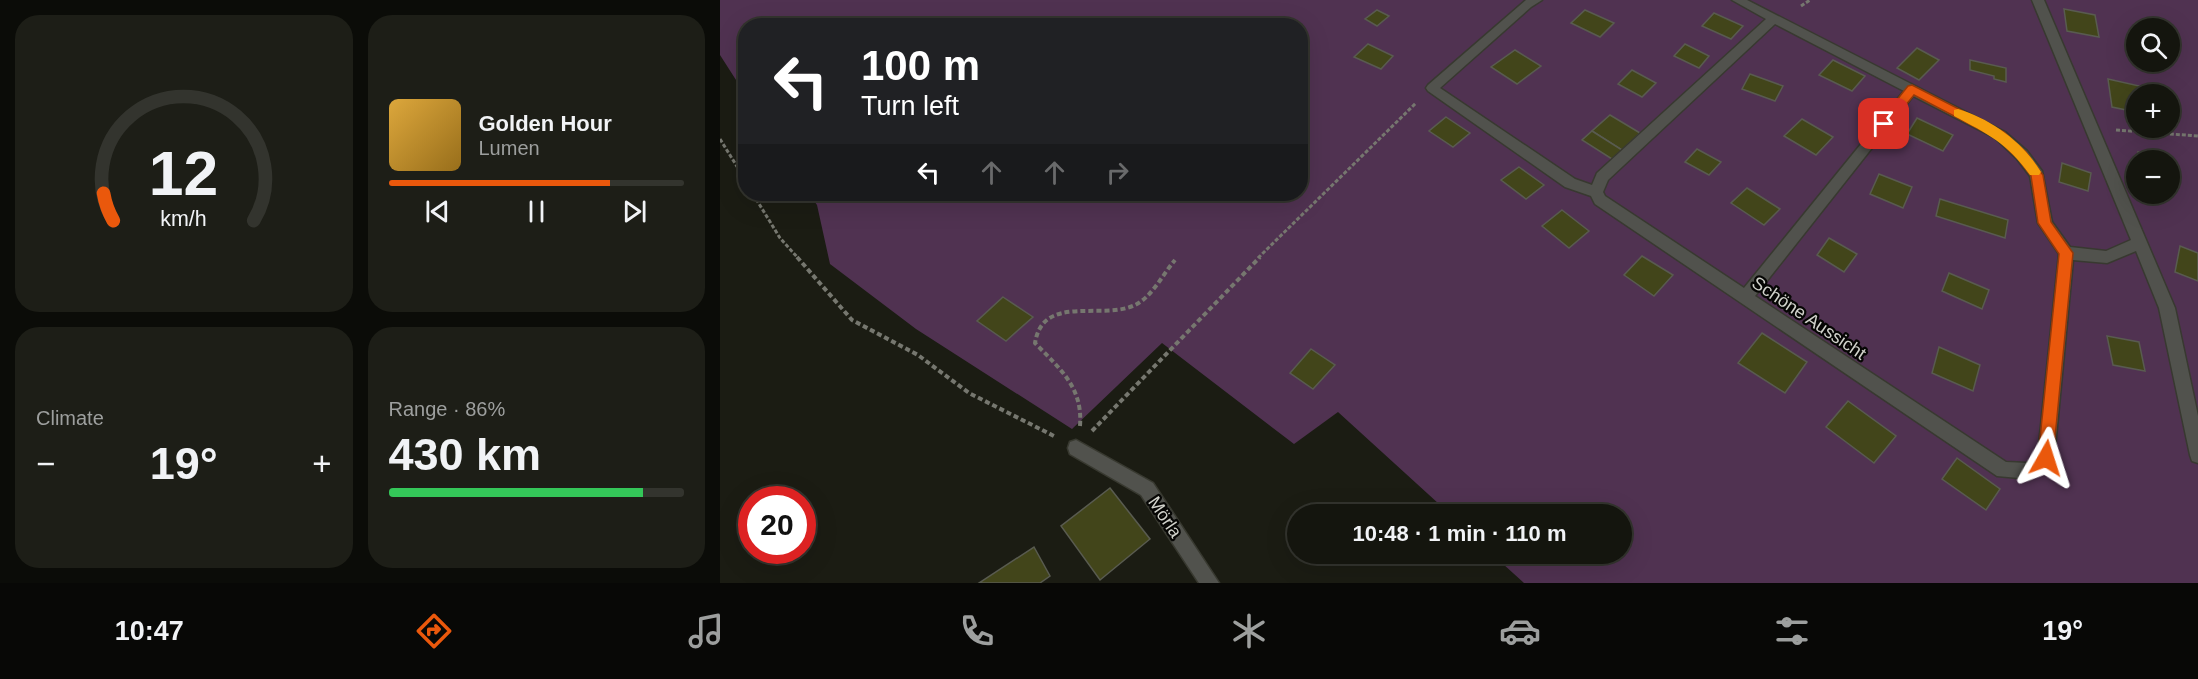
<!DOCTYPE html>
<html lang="en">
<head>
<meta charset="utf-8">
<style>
	:root { --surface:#14150e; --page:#1d1e17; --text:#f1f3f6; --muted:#9d9f9e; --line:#33342e; --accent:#ea580c }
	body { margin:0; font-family:Arial,sans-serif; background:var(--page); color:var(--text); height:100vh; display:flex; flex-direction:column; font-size:22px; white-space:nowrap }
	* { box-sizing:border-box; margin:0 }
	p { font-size:20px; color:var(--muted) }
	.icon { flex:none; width:33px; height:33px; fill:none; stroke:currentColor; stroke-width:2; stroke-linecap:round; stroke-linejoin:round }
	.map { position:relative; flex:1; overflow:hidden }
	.drawer { display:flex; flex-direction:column; gap:15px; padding:15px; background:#0b0c08; width:720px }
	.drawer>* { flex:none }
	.banner { position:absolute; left:18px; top:18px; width:570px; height:183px; border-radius:24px; box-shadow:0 6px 24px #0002,0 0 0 2px var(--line); background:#202124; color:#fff; overflow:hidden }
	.fabs { position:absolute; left:1406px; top:18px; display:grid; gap:12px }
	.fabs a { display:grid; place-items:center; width:54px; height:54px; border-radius:50%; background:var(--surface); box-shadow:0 6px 24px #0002,0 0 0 2px var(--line); font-size:30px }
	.speed { position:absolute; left:18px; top:486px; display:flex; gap:12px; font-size:30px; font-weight:700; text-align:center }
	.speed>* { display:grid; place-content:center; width:78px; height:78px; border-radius:50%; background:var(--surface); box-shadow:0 6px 24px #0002,0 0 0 2px var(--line); line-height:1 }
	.speed .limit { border:9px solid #d22; background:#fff; color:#111 }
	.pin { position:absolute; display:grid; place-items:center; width:51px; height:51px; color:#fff; margin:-26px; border-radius:12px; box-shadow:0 3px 9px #0006 }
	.me { position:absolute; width:66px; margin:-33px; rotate:6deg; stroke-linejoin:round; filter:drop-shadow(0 0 4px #0008) }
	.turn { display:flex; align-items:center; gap:21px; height:126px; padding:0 24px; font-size:27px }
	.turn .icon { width:78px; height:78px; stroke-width:2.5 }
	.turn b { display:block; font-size:42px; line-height:51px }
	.lanes { display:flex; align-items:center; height:57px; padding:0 24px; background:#0003; justify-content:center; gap:30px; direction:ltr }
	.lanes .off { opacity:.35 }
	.big { font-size:45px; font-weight:800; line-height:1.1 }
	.drawer .card { flex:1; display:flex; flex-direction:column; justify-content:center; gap:9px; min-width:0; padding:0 21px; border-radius:24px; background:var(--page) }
	.drawer .dial { align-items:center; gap:0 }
	.dial svg { height:156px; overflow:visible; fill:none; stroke:var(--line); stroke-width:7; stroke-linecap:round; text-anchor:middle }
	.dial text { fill:var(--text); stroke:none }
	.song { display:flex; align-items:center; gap:18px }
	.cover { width:72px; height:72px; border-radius:9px; background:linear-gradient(135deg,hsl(40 70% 55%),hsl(40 70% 35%)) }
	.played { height:6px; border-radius:3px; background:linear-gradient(90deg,var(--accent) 75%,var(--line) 75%) }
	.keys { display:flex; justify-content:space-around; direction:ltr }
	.heat { display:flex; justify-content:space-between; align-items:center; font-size:33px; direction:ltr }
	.charge { height:9px; border-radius:4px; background:linear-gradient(90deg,#34c759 86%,var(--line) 0) }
	.drawer .tiles { flex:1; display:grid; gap:15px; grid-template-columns:repeat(2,1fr) }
	.trip { position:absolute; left:567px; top:504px; width:345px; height:60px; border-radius:30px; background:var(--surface); box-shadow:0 6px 24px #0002,0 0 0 2px var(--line); font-weight:800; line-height:60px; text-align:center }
	.dock { display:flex; height:96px; justify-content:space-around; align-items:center; background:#080806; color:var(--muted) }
	.dock .icon { width:42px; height:42px }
	.dock .active { color:var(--accent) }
	.dock b { font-size:27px; color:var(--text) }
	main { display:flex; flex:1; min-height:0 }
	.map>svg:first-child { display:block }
	.green { fill:#503251; fill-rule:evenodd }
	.building { fill:#42451a; stroke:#595b50; stroke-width:1.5 }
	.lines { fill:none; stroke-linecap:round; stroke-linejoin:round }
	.minor-casing { stroke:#383930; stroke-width:3 }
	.path-far1 { stroke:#76776f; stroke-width:3; stroke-dasharray:4 2; stroke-linecap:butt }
	.path { stroke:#76776f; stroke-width:4; stroke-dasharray:5 3; stroke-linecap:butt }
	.minor { fill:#51524d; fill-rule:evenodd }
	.route { fill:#ea580c; stroke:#983908; stroke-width:1.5 }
	.slow { fill:#f59e0b }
	.labels { text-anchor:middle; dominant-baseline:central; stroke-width:4.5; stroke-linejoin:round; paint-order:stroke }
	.street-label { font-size:18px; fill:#d1d2cb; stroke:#060604 }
</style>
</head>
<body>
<main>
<section class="drawer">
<div class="tiles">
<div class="card dial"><svg viewBox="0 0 100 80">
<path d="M14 69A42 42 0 1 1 86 69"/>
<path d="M14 69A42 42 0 0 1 9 55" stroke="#ea580c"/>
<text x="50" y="56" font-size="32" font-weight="700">12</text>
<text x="50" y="72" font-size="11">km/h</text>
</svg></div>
<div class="card">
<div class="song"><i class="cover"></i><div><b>Golden Hour</b><p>Lumen</p></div></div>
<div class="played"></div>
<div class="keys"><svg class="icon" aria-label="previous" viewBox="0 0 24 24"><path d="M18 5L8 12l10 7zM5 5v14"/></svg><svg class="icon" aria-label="pause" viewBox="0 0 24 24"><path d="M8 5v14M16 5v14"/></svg><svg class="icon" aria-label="next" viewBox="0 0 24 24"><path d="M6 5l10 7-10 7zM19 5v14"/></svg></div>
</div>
<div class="card"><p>Climate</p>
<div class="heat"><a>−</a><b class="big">19°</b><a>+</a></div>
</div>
<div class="card"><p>Range · 86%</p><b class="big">430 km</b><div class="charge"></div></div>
</div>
</section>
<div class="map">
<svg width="1478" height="583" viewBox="0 0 1478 583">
	<rect width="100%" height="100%" fill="#1b1c13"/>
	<path class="green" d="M0,0H1478V583H804L772,554H902V514H730L618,412L574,444L442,343L352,429L196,329L110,264L97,205L89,194H580V26H26L25,94L0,55ZM1416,28H1449V62H1416ZM1416,94H1449V128H1416ZM1416,160H1449V194H1416Z"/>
	<g class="building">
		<polygon points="1344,9 1375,15 1379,37 1347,31"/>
		<polygon points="657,10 669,16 657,26 645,19"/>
		<polygon points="865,10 894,23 880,37 851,23"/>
		<polygon points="994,13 1023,26 1011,39 982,26"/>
		<polygon points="648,44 673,56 661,69 634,57"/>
		<polygon points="965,44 989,56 979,68 954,56"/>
		<polygon points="1197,48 1219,60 1199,80 1177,68"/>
		<polygon points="795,50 821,66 797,84 771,67"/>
		<polygon points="1113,60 1145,76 1132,91 1099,75"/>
		<polygon points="1250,60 1286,68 1286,82 1274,79 1274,76 1250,70"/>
		<polygon points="912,70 936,83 922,97 898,84"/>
		<polygon points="1030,74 1063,86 1055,101 1022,89"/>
		<polygon points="1388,79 1424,87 1425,94 1416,94 1416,112 1392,107"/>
		<polygon points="890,115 920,133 902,150 872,131"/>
		<polygon points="726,117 750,133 733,147 709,131"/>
		<polygon points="1197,118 1233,135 1223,151 1187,134"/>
		<polygon points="1082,119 1113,137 1096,155 1064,136"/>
		<polygon points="872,131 902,150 892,159 862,140"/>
		<polygon points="977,149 1001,162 989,175 965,162"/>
		<polygon points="1418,152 1447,160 1418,160"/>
		<polygon points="1342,163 1371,173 1368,191 1339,182"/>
		<polygon points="799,167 824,185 806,199 781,180"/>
		<polygon points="1159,174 1192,187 1183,208 1150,194"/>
		<polygon points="1027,188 1060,209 1044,225 1011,203"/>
		<polygon points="1220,199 1288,220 1285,238 1216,216"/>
		<polygon points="842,210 869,231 849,248 822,226"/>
		<polygon points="1109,238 1137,254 1124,272 1097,255"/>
		<polygon points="1460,246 1478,253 1478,281 1455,272"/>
		<polygon points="922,256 953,275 934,296 904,275"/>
		<polygon points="1229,273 1269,290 1262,309 1222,291"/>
		<polygon points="283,297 313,317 286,341 257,321"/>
		<polygon points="1042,333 1087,362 1065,393 1018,363"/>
		<polygon points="1387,336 1419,342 1425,371 1393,365"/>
		<polygon points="1219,347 1260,365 1253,391 1212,373"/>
		<polygon points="591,349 615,365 593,389 570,373"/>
		<polygon points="1128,401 1176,436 1154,463 1106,427"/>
		<polygon points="1237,458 1280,489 1266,510 1222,479"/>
		<polygon points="390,488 430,539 380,580 341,526"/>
		<polygon points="314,547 330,576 320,583 259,583"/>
	</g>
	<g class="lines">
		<defs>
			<g id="minor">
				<path d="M806,0H822L811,7L720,88L855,179L872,185L877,173L1046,19L1012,0H1027L1285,132L1307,151L1322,171L1332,222L1350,247L1386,251L1411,240L1312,0H1324L1455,308L1478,416V463L1472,461L1470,455L1439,308L1416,251L1387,263L1353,260L1334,458L1332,464L1310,479L1277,476L875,204L871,196L845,187L708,91L706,88L708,85ZM1055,24L1184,91L1024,288L885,196L883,192L888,180ZM1193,96L1275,138L1297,159L1310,176L1318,223L1339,254L1318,454L1307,463L1286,462L1035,296Z"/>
				<polygon points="356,440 433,483 499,583 479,583 421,495 350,454 348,448 350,442"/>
			</g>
		</defs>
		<use href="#minor" class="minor-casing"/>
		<g class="path-far1">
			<polyline points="1081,6 1090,0"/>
			<polyline points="1396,130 1478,136"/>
			<polyline points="0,139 26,181"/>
			<polyline points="33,194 60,238 78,258"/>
			<polyline points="538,258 696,103"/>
		</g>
		<g class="path">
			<polyline points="77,257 132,320 198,355 249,393 334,436"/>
			<path d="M360,426C363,387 340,369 315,343C323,293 382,321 415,305C432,297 443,274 455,260"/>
			<polyline points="372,431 540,257"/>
		</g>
		<use href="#minor" class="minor"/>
	</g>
	<polygon class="route" points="1192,85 1284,132 1306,152 1323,175 1331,222 1353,253 1333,458 1331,463 1326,465 1320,463 1318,458 1339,254 1318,223 1311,176 1298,159 1276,138 1194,95 1168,127 1160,127 1160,121 1188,86"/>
	<path class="slow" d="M1238,109C1271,119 1303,142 1321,172L1319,175H1310C1287,143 1268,134 1234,116V110Z"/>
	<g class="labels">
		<g class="street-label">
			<text transform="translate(1089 318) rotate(34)">Schöne Aussicht</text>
			<text transform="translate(445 517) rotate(56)">Mörla</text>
		</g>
	</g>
</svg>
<div class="fabs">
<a><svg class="icon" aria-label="search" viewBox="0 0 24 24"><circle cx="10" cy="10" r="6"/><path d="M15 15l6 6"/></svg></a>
<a>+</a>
<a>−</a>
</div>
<div class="speed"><div class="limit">20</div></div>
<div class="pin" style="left:1164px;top:124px;background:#d93025"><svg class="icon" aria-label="arrive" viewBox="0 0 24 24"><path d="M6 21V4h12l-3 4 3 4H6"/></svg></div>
<svg class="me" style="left:1326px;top:458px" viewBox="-20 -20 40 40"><path d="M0-17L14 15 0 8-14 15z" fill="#ea580c" stroke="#fff" stroke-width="4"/></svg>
<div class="trip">10:48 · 1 min · 110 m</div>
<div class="banner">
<div class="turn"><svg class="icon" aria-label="left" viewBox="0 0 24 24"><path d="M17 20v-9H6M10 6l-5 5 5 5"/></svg><div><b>100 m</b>Turn left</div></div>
<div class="lanes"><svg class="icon" aria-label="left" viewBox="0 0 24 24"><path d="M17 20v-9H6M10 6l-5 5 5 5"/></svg><svg class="icon off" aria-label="ahead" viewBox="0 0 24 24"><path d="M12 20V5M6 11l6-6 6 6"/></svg><svg class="icon off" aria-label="ahead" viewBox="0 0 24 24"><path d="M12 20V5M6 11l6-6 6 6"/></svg><svg class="icon off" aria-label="right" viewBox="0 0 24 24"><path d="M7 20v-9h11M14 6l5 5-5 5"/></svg></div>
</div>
</div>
</main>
<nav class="dock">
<b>10:47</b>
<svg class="icon active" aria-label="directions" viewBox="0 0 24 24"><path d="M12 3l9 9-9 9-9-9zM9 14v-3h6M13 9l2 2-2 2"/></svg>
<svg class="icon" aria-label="music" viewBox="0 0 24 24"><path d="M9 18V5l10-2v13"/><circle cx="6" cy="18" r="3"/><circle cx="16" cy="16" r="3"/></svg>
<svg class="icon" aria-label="phone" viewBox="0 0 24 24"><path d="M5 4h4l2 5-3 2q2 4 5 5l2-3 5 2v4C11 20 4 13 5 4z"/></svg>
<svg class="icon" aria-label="climate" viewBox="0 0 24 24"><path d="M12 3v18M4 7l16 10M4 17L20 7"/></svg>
<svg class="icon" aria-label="car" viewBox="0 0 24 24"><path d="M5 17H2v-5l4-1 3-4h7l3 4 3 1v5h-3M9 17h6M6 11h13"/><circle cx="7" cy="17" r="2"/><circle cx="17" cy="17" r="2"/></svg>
<svg class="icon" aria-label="filters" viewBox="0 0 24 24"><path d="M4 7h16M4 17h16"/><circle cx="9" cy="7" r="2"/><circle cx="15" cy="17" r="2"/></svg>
<b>19°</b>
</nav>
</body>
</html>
